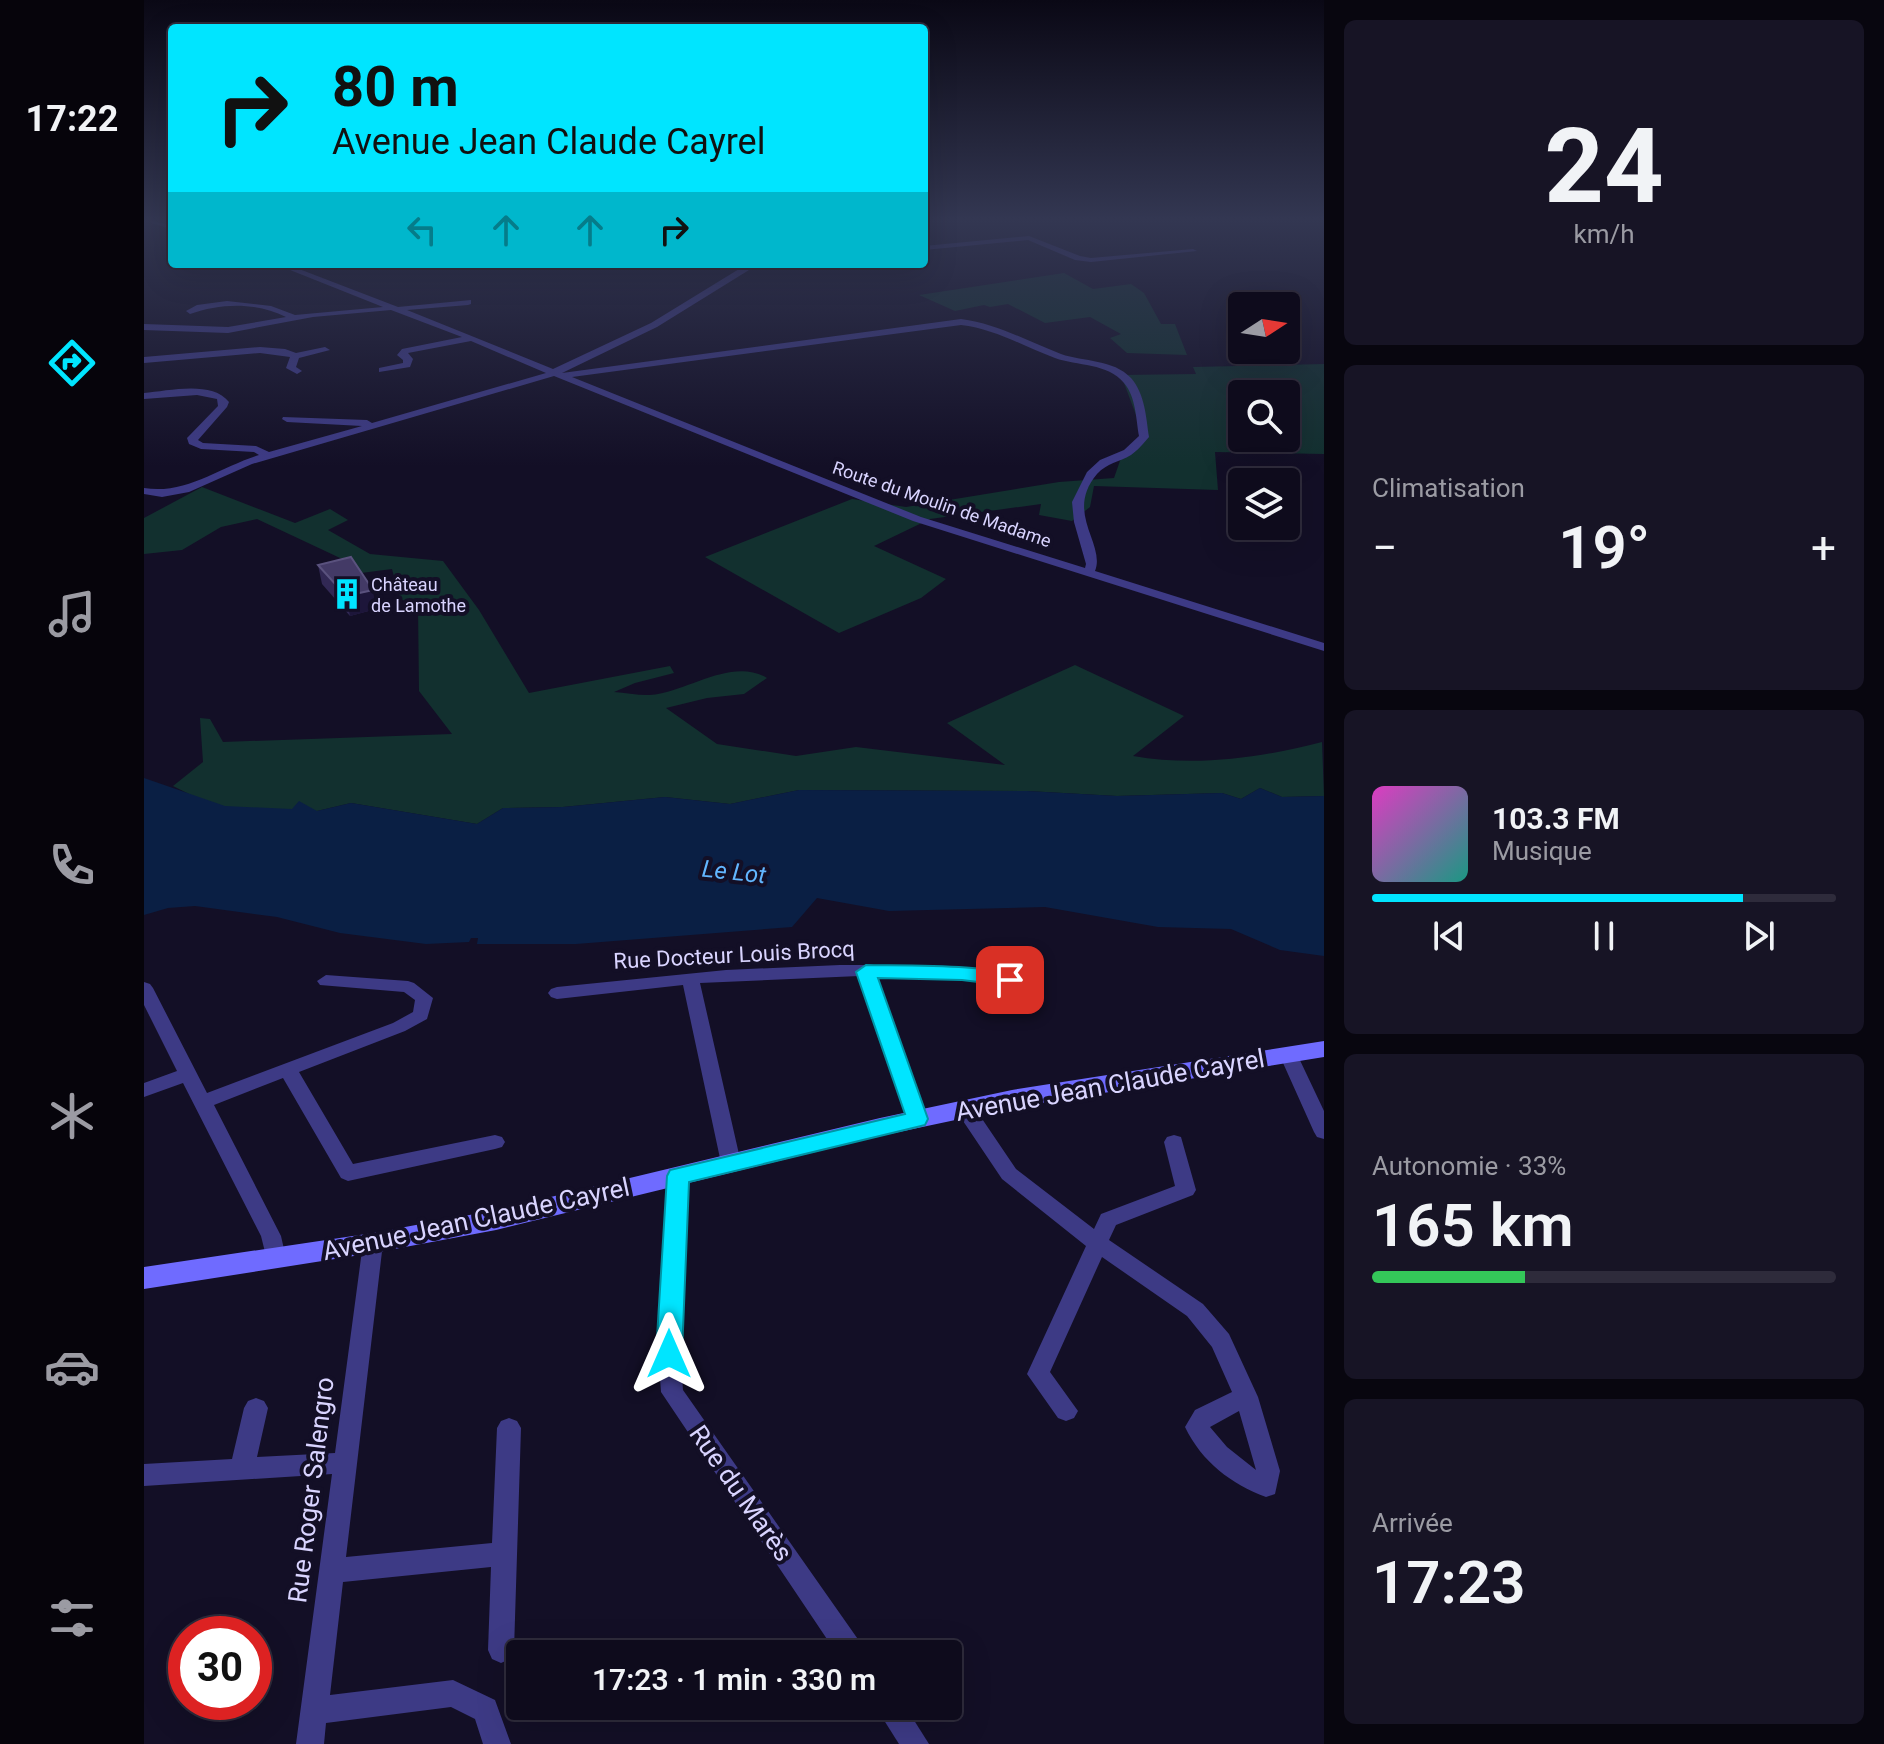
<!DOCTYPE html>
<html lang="fr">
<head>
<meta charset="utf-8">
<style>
	:root { --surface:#0e0b1c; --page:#171425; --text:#f1f3f6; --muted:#9b9ba3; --line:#2e2b3b; --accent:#00e5ff }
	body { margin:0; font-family:Roboto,sans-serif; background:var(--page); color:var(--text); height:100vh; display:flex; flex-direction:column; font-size:30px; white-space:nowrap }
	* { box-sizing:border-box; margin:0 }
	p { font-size:26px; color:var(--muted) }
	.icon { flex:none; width:44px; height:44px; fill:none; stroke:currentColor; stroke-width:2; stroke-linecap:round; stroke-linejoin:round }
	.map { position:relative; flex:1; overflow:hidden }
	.sheet { display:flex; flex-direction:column; gap:20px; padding:20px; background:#08060f; width:560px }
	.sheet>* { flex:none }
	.hud { position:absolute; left:24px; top:24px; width:760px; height:244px; border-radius:8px; box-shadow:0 8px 32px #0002,0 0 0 2px var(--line); background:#00e5ff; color:#111; overflow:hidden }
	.needle { width:52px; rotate:78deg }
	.tools { position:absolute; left:1084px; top:292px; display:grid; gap:16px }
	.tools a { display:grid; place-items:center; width:72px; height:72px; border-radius:8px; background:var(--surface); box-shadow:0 8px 32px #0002,0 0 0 2px var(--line); font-size:40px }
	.speed { position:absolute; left:24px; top:1616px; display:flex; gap:16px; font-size:40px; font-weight:700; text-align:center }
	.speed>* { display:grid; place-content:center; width:104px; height:104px; border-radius:50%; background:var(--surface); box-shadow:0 8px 32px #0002,0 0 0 2px var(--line); line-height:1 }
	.speed .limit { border:12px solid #d22; background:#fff; color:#111 }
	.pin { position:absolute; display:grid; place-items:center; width:68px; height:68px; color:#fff; margin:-34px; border-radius:16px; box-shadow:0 4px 12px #0006 }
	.me { position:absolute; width:88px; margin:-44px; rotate:0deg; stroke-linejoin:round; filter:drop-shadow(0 0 6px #0008) }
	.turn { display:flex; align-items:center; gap:28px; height:168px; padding:0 32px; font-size:36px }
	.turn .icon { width:104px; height:104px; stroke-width:2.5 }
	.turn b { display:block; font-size:56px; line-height:68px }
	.lanes { display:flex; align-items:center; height:76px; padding:0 32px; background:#0003; justify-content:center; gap:40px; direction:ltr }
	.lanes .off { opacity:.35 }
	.big { font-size:60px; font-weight:600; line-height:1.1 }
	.sheet .tile { flex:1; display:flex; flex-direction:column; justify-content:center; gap:12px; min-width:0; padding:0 28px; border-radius:12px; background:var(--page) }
	.sheet .dial { align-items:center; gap:0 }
	.dial b { font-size:104px; line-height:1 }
	.song { display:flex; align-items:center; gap:24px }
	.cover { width:96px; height:96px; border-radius:12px; background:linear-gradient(135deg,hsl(310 70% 55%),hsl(170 70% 35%)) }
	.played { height:8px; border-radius:4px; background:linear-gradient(90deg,var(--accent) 80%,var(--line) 80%) }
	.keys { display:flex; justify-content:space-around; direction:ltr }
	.heat { display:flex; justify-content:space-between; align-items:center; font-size:44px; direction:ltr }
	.charge { height:12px; border-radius:6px; background:linear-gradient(90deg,#34c759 33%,var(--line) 0) }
	.trip { position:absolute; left:362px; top:1640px; width:456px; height:80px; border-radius:8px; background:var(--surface); box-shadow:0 8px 32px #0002,0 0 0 2px var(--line); font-weight:600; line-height:80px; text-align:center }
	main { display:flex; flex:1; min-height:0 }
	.tab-bar { display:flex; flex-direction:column; width:144px; justify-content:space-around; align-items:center; background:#06040b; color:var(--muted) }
	.tab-bar .icon { width:56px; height:56px }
	.tab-bar .current { color:var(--accent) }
	.tab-bar b { font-size:36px; color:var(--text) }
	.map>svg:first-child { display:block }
	.green { fill:#12302f; fill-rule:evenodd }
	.water { fill:#0a1f44 }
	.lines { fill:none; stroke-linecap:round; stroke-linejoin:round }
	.minor { fill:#3d3a85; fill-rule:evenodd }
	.secondary { fill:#6f6bff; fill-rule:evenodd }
	.wall { fill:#312854 }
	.shaded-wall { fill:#1d163a }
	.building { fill:#433a66; stroke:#5a527e; stroke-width:2 }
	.route { fill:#00e5ff; stroke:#0095a6; stroke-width:2 }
	.labels { text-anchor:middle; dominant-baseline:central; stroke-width:8; stroke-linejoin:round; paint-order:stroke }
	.far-street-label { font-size:18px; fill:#d9d4ff; stroke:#130f26 }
	.far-poi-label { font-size:18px; fill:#d9d4ff; stroke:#130f26; text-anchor:start }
	.street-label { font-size:22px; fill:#d9d4ff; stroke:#130f26 }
	.water-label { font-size:24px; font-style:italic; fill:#62b6ff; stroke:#130f26 }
	.near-street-label { font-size:26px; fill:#d9d4ff; stroke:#130f26 }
</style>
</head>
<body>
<main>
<nav class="tab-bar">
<b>17:22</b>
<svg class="icon current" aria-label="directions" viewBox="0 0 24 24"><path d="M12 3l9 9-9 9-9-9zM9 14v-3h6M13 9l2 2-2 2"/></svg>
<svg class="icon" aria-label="music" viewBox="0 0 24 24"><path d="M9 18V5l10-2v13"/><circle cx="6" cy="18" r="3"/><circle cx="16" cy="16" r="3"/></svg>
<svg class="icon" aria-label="phone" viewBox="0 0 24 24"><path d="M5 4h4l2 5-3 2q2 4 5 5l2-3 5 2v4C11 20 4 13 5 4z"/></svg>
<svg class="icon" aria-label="climate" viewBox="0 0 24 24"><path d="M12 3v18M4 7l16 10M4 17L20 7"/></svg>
<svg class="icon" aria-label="car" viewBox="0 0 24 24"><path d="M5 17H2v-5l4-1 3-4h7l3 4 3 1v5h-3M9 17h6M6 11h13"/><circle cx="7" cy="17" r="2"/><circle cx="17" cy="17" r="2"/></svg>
<svg class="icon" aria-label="filters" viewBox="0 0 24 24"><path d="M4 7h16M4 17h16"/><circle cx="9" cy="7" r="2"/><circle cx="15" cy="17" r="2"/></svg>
</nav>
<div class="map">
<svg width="1180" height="1744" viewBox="0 0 1180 1744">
	<rect width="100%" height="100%" fill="#130f26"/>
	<g class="green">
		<polygon points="920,273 949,289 987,284 1000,293 1017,324 1031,324 1043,355 983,353 966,338 977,334 946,317 901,323 864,304 846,307 840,305 811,311 775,295"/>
		<path d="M1180,364V454L1071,452L1074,490L950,486L946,507L928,521L895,515L897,504L786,519L730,546L802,579L777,598L695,633L561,557L708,499L762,507L915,482L970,478L978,455L1001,439L977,375L1052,374L1049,367ZM1098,394H1142V438H1098Z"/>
		<path d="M58,487L151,523L186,509L204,520L184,530L226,554L299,561L335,610L385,693L526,666L530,673L491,683L470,692C484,693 501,697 514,694C548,688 590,658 623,678L600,694L563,698L522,708L573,744L652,756L712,747L861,765L803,723L931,665L1040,716L989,756C1052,767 1116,758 1178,742L1180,796L1138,797L1116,788L1097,799L1078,793L973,796L883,791L655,790L586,804L521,797L419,807L359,808L333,824L207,803L173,811L81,807L61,802L29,786L59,762L56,718L66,719L79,742L308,734L275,691L274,606L256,599L248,569L194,576L211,565L113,519L77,527L38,550L0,554V518Z"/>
	</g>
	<polygon class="water" points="0,778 81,806 148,809 155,801 173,811 207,803 333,824 359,808 419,807 521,797 586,804 655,790 883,791 973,796 1078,793 1097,799 1116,788 1138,797 1180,796 1180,956 1136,950 1087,929 1014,927 901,907 745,911 673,898 648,927 432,944 333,944 334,938 327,938 325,942 282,944 196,933 133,917 51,906 24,908 0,915"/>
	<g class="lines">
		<g class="minor">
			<polygon points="7,221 28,225 28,229 7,223"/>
			<polygon points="885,236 936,256 947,258 1049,249 1053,251 947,262 931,260 884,240 780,250 780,246"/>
			<path d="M131,264H142L254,307L327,300V304L324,305L263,310L409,369L507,323L600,266L639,264L605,270L513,327L418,373L817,319C854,324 883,341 917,354C940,362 969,359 987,378C1001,394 1002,417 1005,437C1000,443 993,451 987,455C975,462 963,463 953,474C920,513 962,544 951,571L1180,643V651L769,521L410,376L108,464L45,492L18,497L0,494V488C42,495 76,467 115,455L110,452L57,449L45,444L43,438L74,406L73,399L53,395L0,399V393C24,391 68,380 85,402L83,407L54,440L59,443L112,446L125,452L218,426L143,422L138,419L139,417L223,420L228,423L402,373L327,341L264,353L269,359L266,367L235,372V368L259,363V360L253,355L258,349L318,337L247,310L169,317L84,333L0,330V324L84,327L142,317C112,302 77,303 46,314L42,311L53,305L83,301L127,306L151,315L239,307ZM817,325C851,329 879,346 911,358C933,366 964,363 980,383C992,397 992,419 995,436L980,450L956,460L943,472L928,502L930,522L942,564L941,568L777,517L428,377Z"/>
			<polygon points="116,347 141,349 152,353 181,347 186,350 155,358 152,367 158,371 153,374 142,368 146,357 116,353 0,363 0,357"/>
			<path d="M696,965C724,965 861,964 875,980L866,986L810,979L732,976L783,1119L780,1124L773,1126L766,1124L763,1119L715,976L556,983L597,1163L594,1168L587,1170L580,1168L577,1163L539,985L413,999L407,997L404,993L407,989L413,987L582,970Z"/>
			<polygon points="182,975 264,981 270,983 289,998 283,1019 261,1031 155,1072 209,1164 351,1135 358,1137 361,1142 358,1147 351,1149 204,1181 197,1178 139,1078 70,1105 137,1236 142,1258 138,1264 131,1266 124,1264 117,1236 39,1083 0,1097 0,1083 33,1071 0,1005 0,982 6,984 9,988 63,1093 249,1023 269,1012 271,1000 260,992 176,985 173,981"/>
			<polygon points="1144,1048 1151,1049 1153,1054 1180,1111 1180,1139 1173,1137 1170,1132 1135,1054 1137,1049"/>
			<path d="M821,1102L828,1104L872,1169L950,1229L957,1214L1031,1186L1020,1142L1023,1137L1030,1135L1037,1137L1052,1190L1049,1195L972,1225L965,1240L1059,1304L1085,1334L1114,1397L1136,1471L1131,1494L1122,1497C1087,1484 1058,1462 1041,1427L1051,1410L1088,1392L1068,1347L1043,1316L958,1257L906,1372L934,1411L930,1418L922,1421L914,1418L883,1374L942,1246L858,1179L811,1109L814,1104ZM1095,1411L1112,1470L1083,1447L1066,1427Z"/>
			<polygon points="534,1168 541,1171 544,1176 535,1337 539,1390 718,1645 722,1654 693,1654 517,1392 513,1337 524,1176 527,1171"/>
			<polygon points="229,1235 236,1237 239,1243 202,1557 348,1543 353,1428 357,1421 365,1418 373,1421 377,1428 370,1650 366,1659 357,1663 348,1659 344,1650 347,1567 199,1582 186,1695 309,1680 351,1700 367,1744 339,1744 331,1719 307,1707 182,1723 180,1744 152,1744 188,1474 0,1486 0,1464 88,1459 100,1408 104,1401 112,1398 120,1401 124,1408 113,1457 191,1453 219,1243 222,1237"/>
			<polygon points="731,1706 761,1706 785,1744 755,1744"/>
		</g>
		<polygon class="secondary" points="1180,1041 1180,1057 868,1108 736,1136 352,1230 229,1253 0,1289 0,1267 229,1233 352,1210 736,1118 868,1090"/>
	</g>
	<polygon class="wall" points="174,565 232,609 206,616 178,584"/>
	<polygon class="shaded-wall" points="229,590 232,609 206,616 202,596"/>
	<polygon class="building" points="207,557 229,590 202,596 174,565"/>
	<linearGradient id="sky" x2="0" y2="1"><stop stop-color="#0a0815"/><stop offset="0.47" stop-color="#333752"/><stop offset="1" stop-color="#333752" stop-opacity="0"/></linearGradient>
	<rect width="1180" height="466" fill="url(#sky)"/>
	<path class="route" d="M722,965C748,966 863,963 876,980L866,986L818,980L734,978L784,1119L781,1125L773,1127L545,1182L538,1354L534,1361L525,1365L516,1361L512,1354L523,1176L526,1170L761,1114L712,972Z"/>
	<defs>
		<symbol id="building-bare" viewBox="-9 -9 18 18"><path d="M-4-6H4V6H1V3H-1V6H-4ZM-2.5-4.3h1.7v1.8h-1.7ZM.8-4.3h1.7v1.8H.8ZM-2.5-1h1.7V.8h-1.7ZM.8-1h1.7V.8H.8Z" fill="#00e5ff" stroke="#130f26" stroke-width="2.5" paint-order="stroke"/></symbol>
	</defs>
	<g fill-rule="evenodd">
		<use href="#building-bare" x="181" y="572" width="44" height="44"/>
	</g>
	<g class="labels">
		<g class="far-street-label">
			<text transform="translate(798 504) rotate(19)">Route du Moulin de Madame</text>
		</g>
		<g class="far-poi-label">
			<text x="227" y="584">Château<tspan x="227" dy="21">de Lamothe</tspan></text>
		</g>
		<g class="street-label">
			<text transform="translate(590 955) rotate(-3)">Rue Docteur Louis Brocq</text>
		</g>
		<g class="water-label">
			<text transform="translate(590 872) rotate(6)">Le Lot</text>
		</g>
		<g class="near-street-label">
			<text transform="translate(966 1085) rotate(-10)">Avenue Jean Claude Cayrel</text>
			<text transform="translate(332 1219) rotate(-12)">Avenue Jean Claude Cayrel</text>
			<text transform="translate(167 1490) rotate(-83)">Rue Roger Salengro</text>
			<text transform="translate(597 1493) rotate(55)">Rue du Marès</text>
		</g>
	</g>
</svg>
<div class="tools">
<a><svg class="needle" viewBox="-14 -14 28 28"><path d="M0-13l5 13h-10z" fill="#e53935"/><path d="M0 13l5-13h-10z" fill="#9b9ba3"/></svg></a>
<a><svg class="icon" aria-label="search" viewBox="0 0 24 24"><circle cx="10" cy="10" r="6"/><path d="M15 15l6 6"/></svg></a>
<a><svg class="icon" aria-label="layers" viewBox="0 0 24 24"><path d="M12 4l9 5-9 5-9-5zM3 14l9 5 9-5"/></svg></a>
</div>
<div class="speed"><div class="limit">30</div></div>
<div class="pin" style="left:866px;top:980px;background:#d93025"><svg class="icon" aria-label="arrive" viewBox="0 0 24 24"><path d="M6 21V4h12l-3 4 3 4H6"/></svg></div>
<svg class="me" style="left:525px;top:1354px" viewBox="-20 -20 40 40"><path d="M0-17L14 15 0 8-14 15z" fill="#00e5ff" stroke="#fff" stroke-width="4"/></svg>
<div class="trip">17:23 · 1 min · 330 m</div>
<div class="hud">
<div class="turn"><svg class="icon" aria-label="right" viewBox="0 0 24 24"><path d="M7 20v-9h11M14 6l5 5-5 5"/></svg><div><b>80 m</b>Avenue Jean Claude Cayrel</div></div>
<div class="lanes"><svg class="icon off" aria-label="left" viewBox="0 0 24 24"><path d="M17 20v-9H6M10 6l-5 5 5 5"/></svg><svg class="icon off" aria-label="ahead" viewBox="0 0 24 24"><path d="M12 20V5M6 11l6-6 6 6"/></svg><svg class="icon off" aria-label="ahead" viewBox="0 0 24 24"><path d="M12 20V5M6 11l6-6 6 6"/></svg><svg class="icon" aria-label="right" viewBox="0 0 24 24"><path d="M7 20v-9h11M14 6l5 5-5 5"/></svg></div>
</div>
</div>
<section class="sheet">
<div class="tile dial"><b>24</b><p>km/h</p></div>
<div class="tile"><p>Climatisation</p>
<div class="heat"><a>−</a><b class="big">19°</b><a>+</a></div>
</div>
<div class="tile">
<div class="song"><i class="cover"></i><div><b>103.3 FM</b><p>Musique</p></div></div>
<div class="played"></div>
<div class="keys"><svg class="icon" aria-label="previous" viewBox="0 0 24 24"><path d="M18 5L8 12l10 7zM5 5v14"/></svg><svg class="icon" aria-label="pause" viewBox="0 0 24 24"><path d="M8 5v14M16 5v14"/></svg><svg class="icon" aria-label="next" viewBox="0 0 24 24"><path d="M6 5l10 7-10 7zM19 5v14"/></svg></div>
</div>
<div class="tile"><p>Autonomie · 33%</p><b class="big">165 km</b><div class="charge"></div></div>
<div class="tile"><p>Arrivée</p><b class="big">17:23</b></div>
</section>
</main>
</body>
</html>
